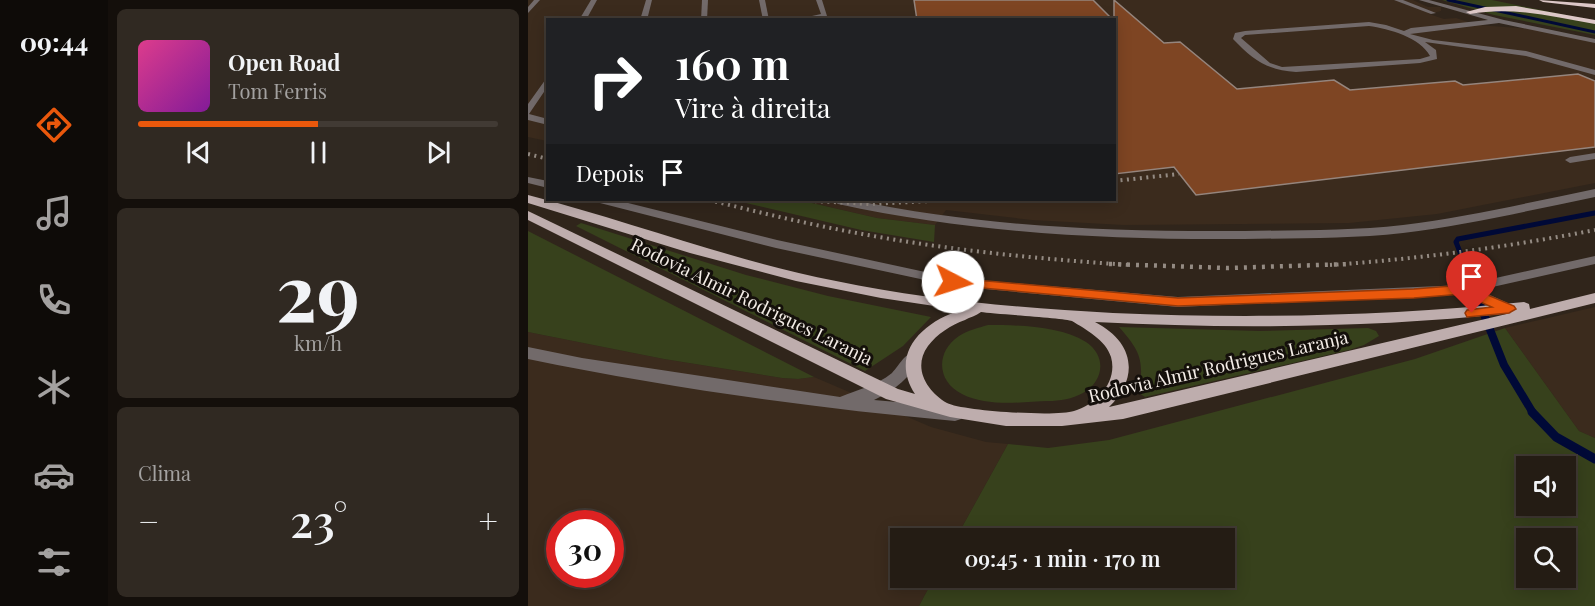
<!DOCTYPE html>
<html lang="pt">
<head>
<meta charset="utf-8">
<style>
	:root { --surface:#241c14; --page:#302922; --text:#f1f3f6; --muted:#a3a1a0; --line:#413a34; --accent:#ea580c }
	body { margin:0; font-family:"Playfair Display",serif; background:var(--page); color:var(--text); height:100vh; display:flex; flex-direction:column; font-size:22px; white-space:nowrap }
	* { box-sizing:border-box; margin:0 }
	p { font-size:20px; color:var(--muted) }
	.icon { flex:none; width:33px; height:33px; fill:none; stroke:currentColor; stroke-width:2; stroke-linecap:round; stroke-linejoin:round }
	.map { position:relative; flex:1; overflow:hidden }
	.details { display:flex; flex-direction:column; gap:9px; padding:9px; background:#140f0b; width:420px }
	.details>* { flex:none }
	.hud { position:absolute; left:18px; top:18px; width:570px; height:183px; border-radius:0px; box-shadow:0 3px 15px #0003,0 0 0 2px var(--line); background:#202124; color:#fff; overflow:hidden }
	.buttons { position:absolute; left:988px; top:456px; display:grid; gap:12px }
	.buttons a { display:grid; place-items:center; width:60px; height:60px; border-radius:0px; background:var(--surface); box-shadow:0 3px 15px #0003,0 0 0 2px var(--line); font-size:30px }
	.speed { position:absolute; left:18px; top:510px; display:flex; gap:12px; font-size:30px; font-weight:700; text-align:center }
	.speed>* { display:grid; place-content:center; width:78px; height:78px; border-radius:50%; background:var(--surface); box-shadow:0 3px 15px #0003,0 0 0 2px var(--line); line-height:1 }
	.speed .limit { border:9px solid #d22; background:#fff; color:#111 }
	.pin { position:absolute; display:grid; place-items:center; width:51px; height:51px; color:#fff; margin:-62px -26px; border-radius:50% 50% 50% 0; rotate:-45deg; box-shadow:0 0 6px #0007 }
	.pin .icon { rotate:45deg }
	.me { position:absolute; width:66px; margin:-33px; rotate:95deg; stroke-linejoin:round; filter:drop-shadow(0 0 4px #0008) }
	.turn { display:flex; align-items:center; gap:21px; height:126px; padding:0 30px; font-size:27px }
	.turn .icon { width:78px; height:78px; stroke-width:2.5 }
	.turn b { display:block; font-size:42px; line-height:51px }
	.then { display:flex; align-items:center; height:57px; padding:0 30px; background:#0003; gap:12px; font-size:22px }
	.big { font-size:45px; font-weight:600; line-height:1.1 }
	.details .widget { flex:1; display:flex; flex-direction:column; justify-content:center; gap:9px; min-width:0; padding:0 21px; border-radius:9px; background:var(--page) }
	.details .dial { align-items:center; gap:0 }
	.dial b { font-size:78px; line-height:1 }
	.song { display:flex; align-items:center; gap:18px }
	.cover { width:72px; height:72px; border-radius:9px; background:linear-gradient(135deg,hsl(330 70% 55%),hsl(290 70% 35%)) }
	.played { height:6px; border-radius:3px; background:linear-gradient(90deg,var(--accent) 50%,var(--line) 50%) }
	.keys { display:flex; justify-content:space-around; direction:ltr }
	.heat { display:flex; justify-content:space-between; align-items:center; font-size:33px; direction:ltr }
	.trip { position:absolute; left:362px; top:528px; width:345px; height:60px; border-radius:0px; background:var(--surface); box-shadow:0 3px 15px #0003,0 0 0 2px var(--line); font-weight:600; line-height:60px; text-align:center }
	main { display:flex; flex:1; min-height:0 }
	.dock { display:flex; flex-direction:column; width:108px; justify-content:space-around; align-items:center; background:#0e0b08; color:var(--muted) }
	.dock .icon { width:42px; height:42px }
	.dock .selected { color:var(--accent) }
	.dock b { font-size:27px; color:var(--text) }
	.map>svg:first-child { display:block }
	.built { fill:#3b2b1d; fill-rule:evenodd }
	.green { fill:#37411c; fill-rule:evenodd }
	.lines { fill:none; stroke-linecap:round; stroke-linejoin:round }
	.stream-far3 { stroke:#000937; stroke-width:3 }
	.stream-far2 { stroke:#000937; stroke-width:5 }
	.stream-far1 { stroke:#000937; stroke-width:8 }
	.stream { stroke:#000937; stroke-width:9 }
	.building { fill:#7e4523; stroke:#95857d; stroke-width:1.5 }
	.minor { fill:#726a6a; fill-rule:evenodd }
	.major { fill:#beadad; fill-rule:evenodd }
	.highway { fill:#dcc7c7; fill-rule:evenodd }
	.rail-far1 { stroke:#948b83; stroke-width:4; stroke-dasharray:2 4.5; stroke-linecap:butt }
	.rail { stroke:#948b83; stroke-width:4.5; stroke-dasharray:3 6; stroke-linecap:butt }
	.route { fill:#ea580c; stroke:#983908; stroke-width:1.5 }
	.labels { text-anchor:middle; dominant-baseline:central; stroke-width:6; stroke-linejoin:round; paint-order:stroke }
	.street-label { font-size:18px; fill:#f4ede7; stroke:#140f0b }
</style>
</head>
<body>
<main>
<nav class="dock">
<b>09:44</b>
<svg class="icon selected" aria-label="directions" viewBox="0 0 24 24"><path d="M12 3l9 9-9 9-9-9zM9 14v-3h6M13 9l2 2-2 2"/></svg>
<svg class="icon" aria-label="music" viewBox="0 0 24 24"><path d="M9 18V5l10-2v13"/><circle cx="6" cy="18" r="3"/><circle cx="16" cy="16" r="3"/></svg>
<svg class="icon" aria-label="phone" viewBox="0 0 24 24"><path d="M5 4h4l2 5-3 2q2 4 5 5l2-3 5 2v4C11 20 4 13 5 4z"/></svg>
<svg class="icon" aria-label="climate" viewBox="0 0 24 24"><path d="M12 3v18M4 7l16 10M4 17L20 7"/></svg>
<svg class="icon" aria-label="car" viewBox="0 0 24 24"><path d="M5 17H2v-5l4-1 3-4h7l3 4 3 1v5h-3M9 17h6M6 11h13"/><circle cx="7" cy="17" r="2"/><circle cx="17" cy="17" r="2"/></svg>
<svg class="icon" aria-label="filters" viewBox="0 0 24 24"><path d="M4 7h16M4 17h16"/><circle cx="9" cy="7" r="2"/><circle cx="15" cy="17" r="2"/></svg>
</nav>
<section class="details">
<div class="widget">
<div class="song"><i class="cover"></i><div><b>Open Road</b><p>Tom Ferris</p></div></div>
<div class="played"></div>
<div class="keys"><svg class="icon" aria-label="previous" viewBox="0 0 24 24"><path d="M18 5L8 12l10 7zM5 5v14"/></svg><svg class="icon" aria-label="pause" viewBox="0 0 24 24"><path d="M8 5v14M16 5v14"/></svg><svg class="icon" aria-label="next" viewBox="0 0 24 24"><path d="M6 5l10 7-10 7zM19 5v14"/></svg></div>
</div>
<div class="widget dial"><b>29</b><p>km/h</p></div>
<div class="widget"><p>Clima</p>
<div class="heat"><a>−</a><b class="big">23°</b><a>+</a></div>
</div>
</section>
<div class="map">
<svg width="1067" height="606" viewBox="0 0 1067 606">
	<rect width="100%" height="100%" fill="#30251b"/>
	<g class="built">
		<polygon points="0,0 885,0 900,7 913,7 913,11 901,14 916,19 928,18 949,25 1007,29 1067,42 1067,183 909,214 821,223 596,225 504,220 418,210 407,225 349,218 271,200 586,200 586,20 20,20 19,141 0,137"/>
		<polygon points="1067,307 1067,438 1051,431 977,328"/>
		<path d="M0,332L136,359L254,378L270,379L286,377L403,427L458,442L480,444L428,538H372V578H406L391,606H0ZM32,524H82V574H32Z"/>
	</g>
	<g class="green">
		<polygon points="914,0 964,0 1067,21 1067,35 966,15"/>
		<polygon points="205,200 271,200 349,218 407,225 406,242 333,230"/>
		<polygon points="53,223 218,275 300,296 403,317 375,346 337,371 48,226"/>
		<polygon points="0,231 286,377 270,379 254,378 136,359 0,332"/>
		<path d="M460,325C490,325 533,326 558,342C579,356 576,381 555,393C544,399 532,401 520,401C493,402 459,407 434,394C409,382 407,352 431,336C440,330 450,328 460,325Z"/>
		<path d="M591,327L731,331L840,328L848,331L851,336L836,345L821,350L617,397L611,393C616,360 613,352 591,327Z"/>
		<path d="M977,328L1051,431L1067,438V606H391L406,578H696V538H428L480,444L520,448L581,440L887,359ZM999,466H1038V506H999ZM999,538H1038V578H999Z"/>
	</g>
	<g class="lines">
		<polyline class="stream-far3" points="920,0 1067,32"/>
		<polyline class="stream-far2" points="937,265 928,242 930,239 1067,213"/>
		<polyline class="stream-far1" points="936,264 976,365 1005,413"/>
		<polyline class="stream" points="1004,412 1028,437 1067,459"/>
	</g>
	<g class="building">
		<polygon points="386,0 565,0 585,20 389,20"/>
		<polygon points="586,0 636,43 652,42 709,89 806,80 822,90 927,81 935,85 1050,74 1067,81 1067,147 668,195 646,167 586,174"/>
	</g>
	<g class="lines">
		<g class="minor">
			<polygon points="6,0 12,0 0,13 0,7"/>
			<polygon points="63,0 69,0 58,20 51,20"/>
			<polygon points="118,0 124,0 119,20 112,20"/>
			<polygon points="174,0 180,0 179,20 173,20"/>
			<polygon points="231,0 237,0 241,20 235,20"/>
			<polygon points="288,0 294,0 299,16 266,20 293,14"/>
			<polygon points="866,0 875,0 908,13 903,14"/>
			<path d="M891,0H901L976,20L1067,39V43L971,23L882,34L905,40L998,51L1067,70V75L998,56L897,42L908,50L909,59L892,63L768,72C739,70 725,60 705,39L707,33L717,31L841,22L858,25L876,31L883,28L960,20ZM841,26C861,29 892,37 902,56L892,59L754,67L742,63L713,38L717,35Z"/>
			<polygon points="20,76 20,86 1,114 20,119 20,125 0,120 0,104"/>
			<polygon points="1067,153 1067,159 1042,163 1037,160 1042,157"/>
			<polygon points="0,177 20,181 20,188 0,183"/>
			<path d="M1067,189V197C1003,210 940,225 875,233C822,239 769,238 716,239C579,240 444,233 310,204L304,200H325C454,227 585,232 717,231C770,230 823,231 875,225C940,217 1003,202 1067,189Z"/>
			<polygon points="70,200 88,200 249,240 425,278 650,297 936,285 1067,256 1067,264 951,290 986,306 989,309 981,314 934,294 650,307 425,286 248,248 72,203"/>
			<path d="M0,347L54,358L312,397C331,389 348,386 364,373C373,364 378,349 392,353L394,357C382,377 368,390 346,400L427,407L433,409L436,414L433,419L427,421C284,408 141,388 0,359Z"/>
		</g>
		<path class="major" d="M0,195C104,222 202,260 308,281C399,300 493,308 585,313C723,319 859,316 996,302L1001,304L1002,309L1067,293V303L595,419L534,426H478L422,417L358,399L0,220V211L370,389L387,394C361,354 394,322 433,310L353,298L268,281L162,253L0,203ZM453,312C465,314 538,318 544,321C557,329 578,340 583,357C590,382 569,404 546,411C529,417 434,411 419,403C399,391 384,368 400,346C409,334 423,325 437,320C442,317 448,316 453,312ZM983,313L581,407C612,377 606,342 567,322C706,329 845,328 983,313Z"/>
		<g class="highway">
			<polygon points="1011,0 1067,4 1067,8 1015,2"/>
			<path d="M988,6L1067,20V24C1025,17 985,6 942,14L938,12L957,7Z"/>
		</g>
		<g class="rail-far1">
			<polyline points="0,154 20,159"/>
			<polyline points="586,181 651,174"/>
			<path d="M181,200C230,212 279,224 329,233C419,250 510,259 602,265"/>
			<polyline points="267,200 342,204 422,200"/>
			<path d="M802,265C891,259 979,247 1067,230"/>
		</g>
		<polyline class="rail" points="581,264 700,268 822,264"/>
	</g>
	<polygon class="route" points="425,278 650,298 886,289 936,285 986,306 988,309 981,313 939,317 937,313 939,310 964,307 934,294 886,298 650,306 421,285 419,282 421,280"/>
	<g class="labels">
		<g class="street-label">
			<text transform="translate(224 301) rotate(26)">Rodovia Almir Rodrigues Laranja</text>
			<text transform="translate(690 366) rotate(-13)">Rodovia Almir Rodrigues Laranja</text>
		</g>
	</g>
</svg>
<div class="buttons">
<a><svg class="icon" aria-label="sound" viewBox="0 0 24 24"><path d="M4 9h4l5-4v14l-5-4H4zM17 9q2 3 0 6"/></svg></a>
<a><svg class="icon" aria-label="search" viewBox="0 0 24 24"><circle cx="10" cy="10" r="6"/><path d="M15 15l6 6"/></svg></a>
</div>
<div class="speed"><div class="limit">30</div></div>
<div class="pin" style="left:944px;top:313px;background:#d93025"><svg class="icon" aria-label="arrive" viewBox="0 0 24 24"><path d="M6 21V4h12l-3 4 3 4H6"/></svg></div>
<svg class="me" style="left:425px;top:282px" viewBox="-20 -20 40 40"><circle r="19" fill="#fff"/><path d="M0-13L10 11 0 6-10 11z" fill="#ea580c"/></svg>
<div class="trip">09:45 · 1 min · 170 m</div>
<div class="hud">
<div class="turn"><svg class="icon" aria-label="right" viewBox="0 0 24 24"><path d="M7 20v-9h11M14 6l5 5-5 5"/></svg><div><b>160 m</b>Vire à direita</div></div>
<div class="then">Depois<svg class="icon" aria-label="arrive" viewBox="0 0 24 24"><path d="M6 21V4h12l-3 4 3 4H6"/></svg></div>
</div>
</div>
</main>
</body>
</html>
